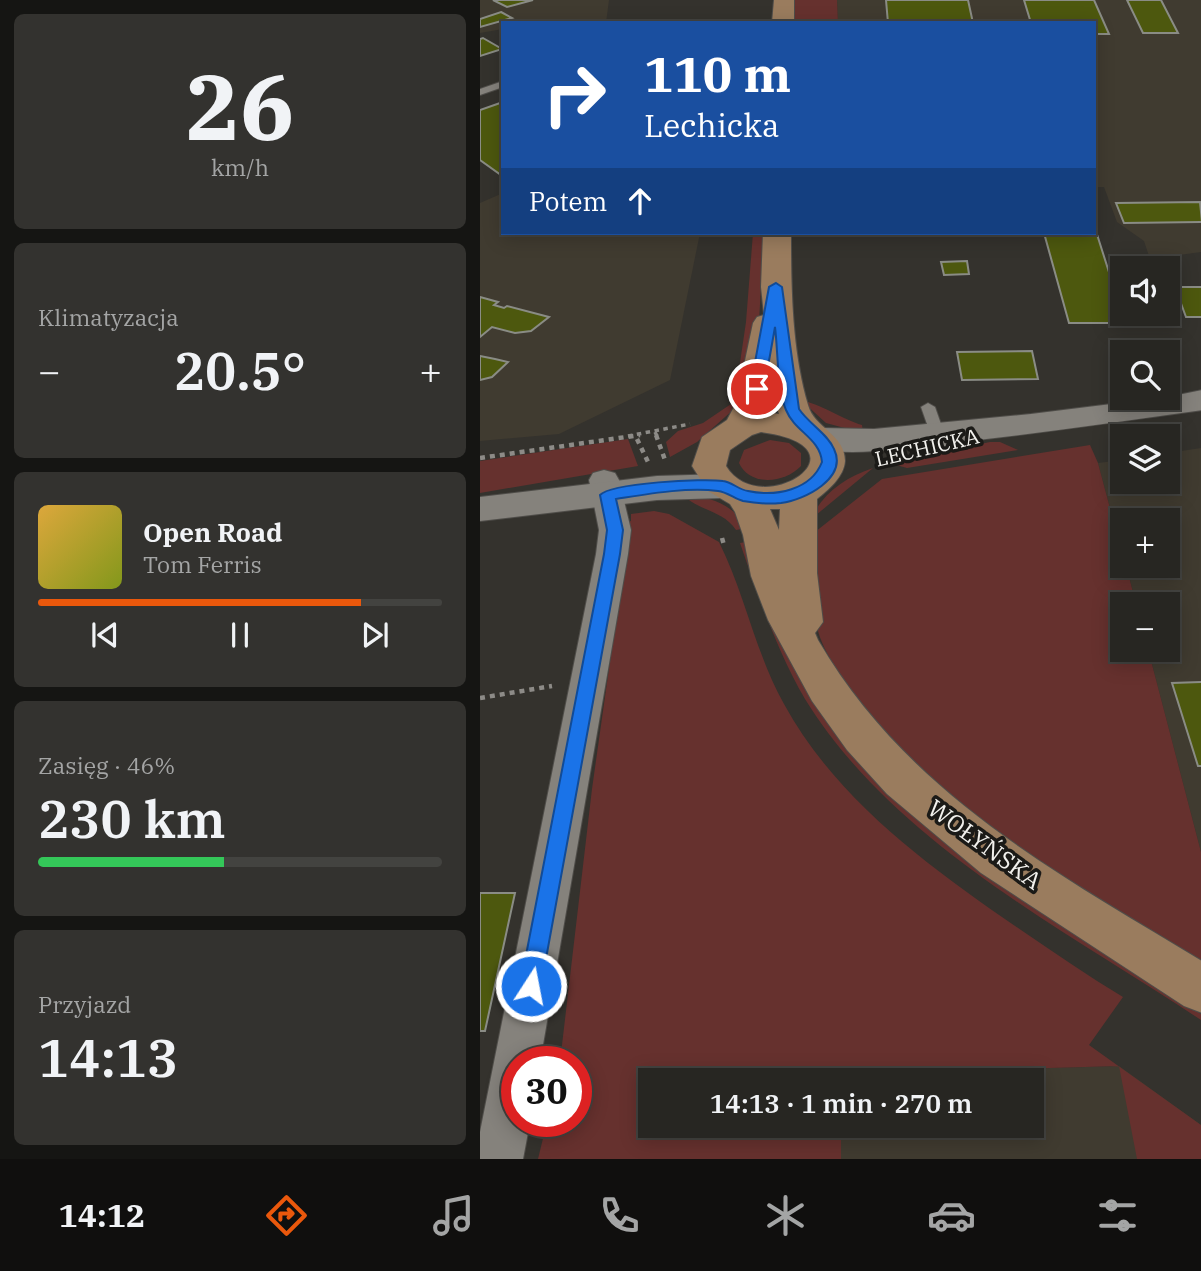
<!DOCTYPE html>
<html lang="pl">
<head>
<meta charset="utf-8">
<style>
	:root { --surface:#272622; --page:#33322f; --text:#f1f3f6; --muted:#a4a5a5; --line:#434340; --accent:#ea580c }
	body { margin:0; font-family:"IBM Plex Serif",serif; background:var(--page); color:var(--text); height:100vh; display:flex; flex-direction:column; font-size:26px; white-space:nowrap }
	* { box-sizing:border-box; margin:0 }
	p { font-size:23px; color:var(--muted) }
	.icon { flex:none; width:38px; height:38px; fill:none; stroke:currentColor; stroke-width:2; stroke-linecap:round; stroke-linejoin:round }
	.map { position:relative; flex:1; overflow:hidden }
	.panel { display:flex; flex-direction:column; gap:14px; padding:14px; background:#151513; width:480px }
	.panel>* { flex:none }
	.banner { position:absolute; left:21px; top:21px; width:595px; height:214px; border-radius:0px; box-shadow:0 4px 18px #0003,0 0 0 2px var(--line); background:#1a4fa0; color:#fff; overflow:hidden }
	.tools { position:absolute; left:630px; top:256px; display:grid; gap:14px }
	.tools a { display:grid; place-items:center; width:70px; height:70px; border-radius:0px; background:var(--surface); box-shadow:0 4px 18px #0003,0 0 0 2px var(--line); font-size:35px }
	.speed { position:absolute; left:21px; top:1046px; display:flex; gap:14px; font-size:35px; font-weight:700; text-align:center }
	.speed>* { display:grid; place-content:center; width:91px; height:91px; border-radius:50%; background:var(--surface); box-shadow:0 4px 18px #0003,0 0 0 2px var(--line); line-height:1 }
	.speed .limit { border:10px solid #d22; background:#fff; color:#111 }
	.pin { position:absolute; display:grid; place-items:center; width:60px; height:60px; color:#fff; margin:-30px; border:4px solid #fff; border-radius:50%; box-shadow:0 2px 7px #0007 }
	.me { position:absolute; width:77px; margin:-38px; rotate:11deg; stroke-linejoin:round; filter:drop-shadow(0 0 5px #0008) }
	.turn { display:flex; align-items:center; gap:24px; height:147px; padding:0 28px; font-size:32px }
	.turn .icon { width:91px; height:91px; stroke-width:2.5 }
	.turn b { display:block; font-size:49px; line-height:60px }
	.then { display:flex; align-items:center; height:66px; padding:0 28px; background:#0003; gap:14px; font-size:26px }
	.big { font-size:52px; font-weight:600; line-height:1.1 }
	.panel .card { flex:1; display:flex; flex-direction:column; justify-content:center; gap:10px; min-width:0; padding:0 24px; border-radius:10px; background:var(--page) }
	.panel .dial { align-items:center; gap:0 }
	.dial b { font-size:91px; line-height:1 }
	.song { display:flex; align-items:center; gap:21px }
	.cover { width:84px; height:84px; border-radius:10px; background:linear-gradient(135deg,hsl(40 70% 55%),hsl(70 70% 35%)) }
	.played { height:7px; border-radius:4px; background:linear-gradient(90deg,var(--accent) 80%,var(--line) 80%) }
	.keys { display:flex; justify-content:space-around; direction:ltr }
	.heat { display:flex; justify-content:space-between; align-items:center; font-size:38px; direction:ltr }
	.charge { height:10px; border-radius:5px; background:linear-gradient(90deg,#34c759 46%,var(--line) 0) }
	.trip { position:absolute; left:158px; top:1068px; width:406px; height:70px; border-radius:0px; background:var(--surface); box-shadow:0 4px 18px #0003,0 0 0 2px var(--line); font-weight:600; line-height:70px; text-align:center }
	.dock { display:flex; height:112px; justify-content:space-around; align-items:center; background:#100f0e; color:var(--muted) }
	.dock .icon { width:49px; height:49px }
	.dock .current { color:var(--accent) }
	.dock b { font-size:32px; color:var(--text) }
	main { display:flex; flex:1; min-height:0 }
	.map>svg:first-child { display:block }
	.built { fill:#403b30 }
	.green { fill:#66312e }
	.building { fill:#4d580e; stroke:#8a8c85; stroke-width:2 }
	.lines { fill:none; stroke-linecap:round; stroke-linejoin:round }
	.service-casing { stroke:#4f4d49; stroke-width:2 }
	.minor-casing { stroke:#4f4d49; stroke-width:2 }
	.tertiary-casing { stroke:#4f4d49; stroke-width:2 }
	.secondary-casing { stroke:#4f4d49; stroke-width:2 }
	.path-far1 { stroke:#8d8b87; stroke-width:3.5; stroke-dasharray:4.5 4.5; stroke-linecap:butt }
	.path { stroke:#8d8b87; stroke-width:4.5; stroke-dasharray:5 5; stroke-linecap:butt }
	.service { fill:#85827c; fill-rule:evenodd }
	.minor { fill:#85827c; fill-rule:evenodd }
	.tertiary { fill:#85827c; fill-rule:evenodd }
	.secondary { fill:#9a7c5e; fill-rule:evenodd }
	.route { fill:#1a73e8; stroke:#114b97; stroke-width:2 }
	.labels { text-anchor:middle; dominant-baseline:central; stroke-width:7; stroke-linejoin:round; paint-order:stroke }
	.street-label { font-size:21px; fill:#f2f1ed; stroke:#1b1a17 }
	.near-street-label { font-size:24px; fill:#f2f1ed; stroke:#1b1a17 }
</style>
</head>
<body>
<main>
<section class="panel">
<div class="card dial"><b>26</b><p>km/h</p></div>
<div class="card"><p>Klimatyzacja</p>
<div class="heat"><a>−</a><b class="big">20.5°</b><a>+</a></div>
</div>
<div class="card">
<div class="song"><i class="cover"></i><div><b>Open Road</b><p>Tom Ferris</p></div></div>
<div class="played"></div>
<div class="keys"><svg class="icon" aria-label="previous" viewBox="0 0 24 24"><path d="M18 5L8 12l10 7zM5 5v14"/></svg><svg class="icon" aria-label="pause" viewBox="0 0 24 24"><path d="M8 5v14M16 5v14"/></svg><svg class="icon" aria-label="next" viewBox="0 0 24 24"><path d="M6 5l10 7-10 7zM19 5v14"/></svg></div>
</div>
<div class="card"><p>Zasięg · 46%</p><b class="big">230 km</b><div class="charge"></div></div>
<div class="card"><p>Przyjazd</p><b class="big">14:13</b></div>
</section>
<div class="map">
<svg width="722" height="1159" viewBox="0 0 722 1159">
	<rect width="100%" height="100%" fill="#34322d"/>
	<g class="built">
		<polygon points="0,0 129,0 126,23 23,23 23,29 0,33"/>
		<polygon points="357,0 721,0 721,252 670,259 664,241 637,222 624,187 614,187 614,23 358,23"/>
		<polygon points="23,193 23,233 220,233 190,380 79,434 0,441 0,203"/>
		<polygon points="721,448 721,852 668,649 688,649 688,604 656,604 646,565 688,565 688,520 642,520 642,553 618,463 642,460 642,481 688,481 688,453"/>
		<polygon points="639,1066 721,1125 721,1159 361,1159 361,1125 551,1125 551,1080 360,1080 359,1074"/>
	</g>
	<g class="green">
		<polygon points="314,0 357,0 358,23 314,23"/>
		<polygon points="273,233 284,233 279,322 268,383 257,383 266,322"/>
		<polygon points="263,401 217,442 190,457 186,442 198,431 223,423 251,404"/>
		<path d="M322,401C337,402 364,420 382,425L383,433L346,423Z"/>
		<polygon points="148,439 158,466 0,493 0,461"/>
		<path d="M290,440L309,443L321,453V466C305,483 270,487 259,463L264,450Z"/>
		<polygon points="510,442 520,442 538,450 427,468 409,463"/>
		<path d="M610,445L618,463L642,553V565H646L656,604H642V649H668L721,852V965C599,888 464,815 376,697C360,676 341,649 336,623C331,594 335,561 335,532L402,479Z"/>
		<path d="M393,468L330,520C343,493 364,478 393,468Z"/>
		<path d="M202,494C231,497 251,503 268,528L256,530C243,510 218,511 202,494Z"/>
		<path d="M174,511L189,514L239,542C265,594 275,652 304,704C357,801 452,869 541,930C575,953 608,976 643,997L609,1045L721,1125V1159H657L639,1066L360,1074L359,1080H170V1125H361V1159H58L67,1122H96V1062H80L112,789L147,541L144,522L151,521V514Z"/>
		<path d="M272,541L294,622L566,913L721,1014V1020C585,930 413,842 325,699C297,651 278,595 260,543Z"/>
	</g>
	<g class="building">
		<polygon points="13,0 53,0 27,7"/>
		<polygon points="406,0 488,0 493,23 408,23"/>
		<polygon points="544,0 614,0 629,34 614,34 614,23 551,23"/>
		<polygon points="647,0 681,0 698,33 663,33"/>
		<polygon points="21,12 32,18 0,27 0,19"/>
		<polygon points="3,38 22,49 0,56 0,39"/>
		<polygon points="23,102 23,174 21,175 0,160 0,110"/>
		<polygon points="720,202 722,222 644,223 636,203"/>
		<polygon points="614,225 642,313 648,323 589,323 564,233 614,233"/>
		<polygon points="487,261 489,274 464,275 461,262"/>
		<polygon points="695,287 722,287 722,317 706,317"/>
		<polygon points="0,297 18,302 14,305 24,308 27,306 69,317 51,331 35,333 12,327 0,337"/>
		<polygon points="552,351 558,379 482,380 477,352"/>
		<polygon points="0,356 15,359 28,362 12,377 0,380"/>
		<polygon points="722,682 722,766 718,766 692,683"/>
		<polygon points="0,893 35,893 5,1031 0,1031"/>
	</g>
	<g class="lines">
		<defs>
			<g id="service">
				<polygon points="23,81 23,87 0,95 0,89"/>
				<polygon points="448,403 455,407 468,444 466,447 461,448 454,444 441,407"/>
			</g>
			<polygon id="minor" points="124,470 135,473 139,480 151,530 148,554 60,1062 37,1062 37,1122 50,1122 43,1159 0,1159 0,1132 116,554 119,530 109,480 113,473"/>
			<g id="tertiary">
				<path d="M722,390V410C635,422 549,435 462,444C419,448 371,458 329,447L324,439L329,431L341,428L394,429L551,414L688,397Z"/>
				<polygon points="243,474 256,478 261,486 256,494 243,498 177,500 0,521 0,497 177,476"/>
			</g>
			<g id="secondary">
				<polygon points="294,0 314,0 314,23 292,23"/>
				<path d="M283,233H311C311,289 312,351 328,405C334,428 365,434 365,461C364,477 348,490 337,499V573L343,622L335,633L338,640C427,793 575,872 722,961V1013L704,1006L501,873L407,794L367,750L332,701L288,620L271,576L263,535L255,512L250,504L228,491L212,466L222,437L247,420L256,403L273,323L277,317L284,315L281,287ZM292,392L299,414L285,412ZM281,432C395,447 281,523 246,466L250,450L272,435ZM290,509H300L299,530Z"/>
			</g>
		</defs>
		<use href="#service" class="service-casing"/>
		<use href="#minor" class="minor-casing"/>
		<use href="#tertiary" class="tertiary-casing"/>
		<use href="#secondary" class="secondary-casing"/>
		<g class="path-far1">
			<polyline points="175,432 177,436"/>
			<polyline points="148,436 210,424"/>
		</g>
		<g class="path">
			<polyline points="176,435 185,460"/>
			<polyline points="157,439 168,462"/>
			<polyline points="0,458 160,435"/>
			<polyline points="242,538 244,545"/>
			<polyline points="0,698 72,686"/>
		</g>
		<use href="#service" class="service"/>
		<use href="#minor" class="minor"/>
		<use href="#tertiary" class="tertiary"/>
		<use href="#secondary" class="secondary"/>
	</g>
	<path class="route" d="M296,283L302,287L319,409C329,424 348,434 354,449C368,478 325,500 301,503C290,504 274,503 263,501C255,499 247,492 238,491C206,487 168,494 136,499L143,530L140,554L61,986L58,993L51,996L43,993L40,986L124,554L127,530L120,495C131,483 224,478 243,481C252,482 259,490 268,491C296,497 331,490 342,462C340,438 315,432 306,410C297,390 298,350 295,327L284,389L277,393L270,389L289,287Z"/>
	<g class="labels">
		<g class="street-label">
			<text transform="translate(447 447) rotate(-13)">LECHICKA</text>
		</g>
		<g class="near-street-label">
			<text transform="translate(505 844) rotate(36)">WOŁYŃSKA</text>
		</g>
	</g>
</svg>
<div class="tools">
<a><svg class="icon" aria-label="sound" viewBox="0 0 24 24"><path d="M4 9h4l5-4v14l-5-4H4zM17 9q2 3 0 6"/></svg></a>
<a><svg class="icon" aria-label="search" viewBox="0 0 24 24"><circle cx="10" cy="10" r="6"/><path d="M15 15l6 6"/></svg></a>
<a><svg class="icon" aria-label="layers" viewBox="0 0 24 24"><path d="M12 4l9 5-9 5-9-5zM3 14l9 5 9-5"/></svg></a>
<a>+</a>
<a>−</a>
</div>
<div class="speed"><div class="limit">30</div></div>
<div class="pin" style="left:277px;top:389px;background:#d93025"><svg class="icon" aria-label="arrive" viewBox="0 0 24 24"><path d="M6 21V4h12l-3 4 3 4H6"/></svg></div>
<svg class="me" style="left:51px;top:986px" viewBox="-20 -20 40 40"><circle r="17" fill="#1a73e8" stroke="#fff" stroke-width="3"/><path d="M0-11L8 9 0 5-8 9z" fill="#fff"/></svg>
<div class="trip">14:13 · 1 min · 270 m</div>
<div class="banner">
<div class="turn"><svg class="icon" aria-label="right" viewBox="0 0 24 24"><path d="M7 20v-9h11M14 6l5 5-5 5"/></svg><div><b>110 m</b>Lechicka</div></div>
<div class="then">Potem<svg class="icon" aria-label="ahead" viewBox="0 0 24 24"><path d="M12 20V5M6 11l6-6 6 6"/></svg></div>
</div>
</div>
</main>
<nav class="dock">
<b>14:12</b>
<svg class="icon current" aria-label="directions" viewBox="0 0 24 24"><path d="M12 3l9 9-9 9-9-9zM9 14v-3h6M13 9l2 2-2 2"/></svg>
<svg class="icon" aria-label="music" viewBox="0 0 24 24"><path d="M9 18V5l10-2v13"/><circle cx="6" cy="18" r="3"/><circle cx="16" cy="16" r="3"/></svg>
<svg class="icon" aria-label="phone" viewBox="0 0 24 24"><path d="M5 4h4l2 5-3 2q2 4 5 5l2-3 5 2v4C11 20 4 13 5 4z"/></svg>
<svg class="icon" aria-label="climate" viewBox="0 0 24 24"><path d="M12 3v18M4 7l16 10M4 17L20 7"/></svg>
<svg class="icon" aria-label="car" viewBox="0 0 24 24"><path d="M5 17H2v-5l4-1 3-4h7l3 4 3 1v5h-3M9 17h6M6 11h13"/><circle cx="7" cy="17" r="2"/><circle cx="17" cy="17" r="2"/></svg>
<svg class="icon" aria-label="filters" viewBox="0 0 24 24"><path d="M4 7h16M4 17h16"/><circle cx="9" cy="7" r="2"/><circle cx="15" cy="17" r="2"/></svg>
</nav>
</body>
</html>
